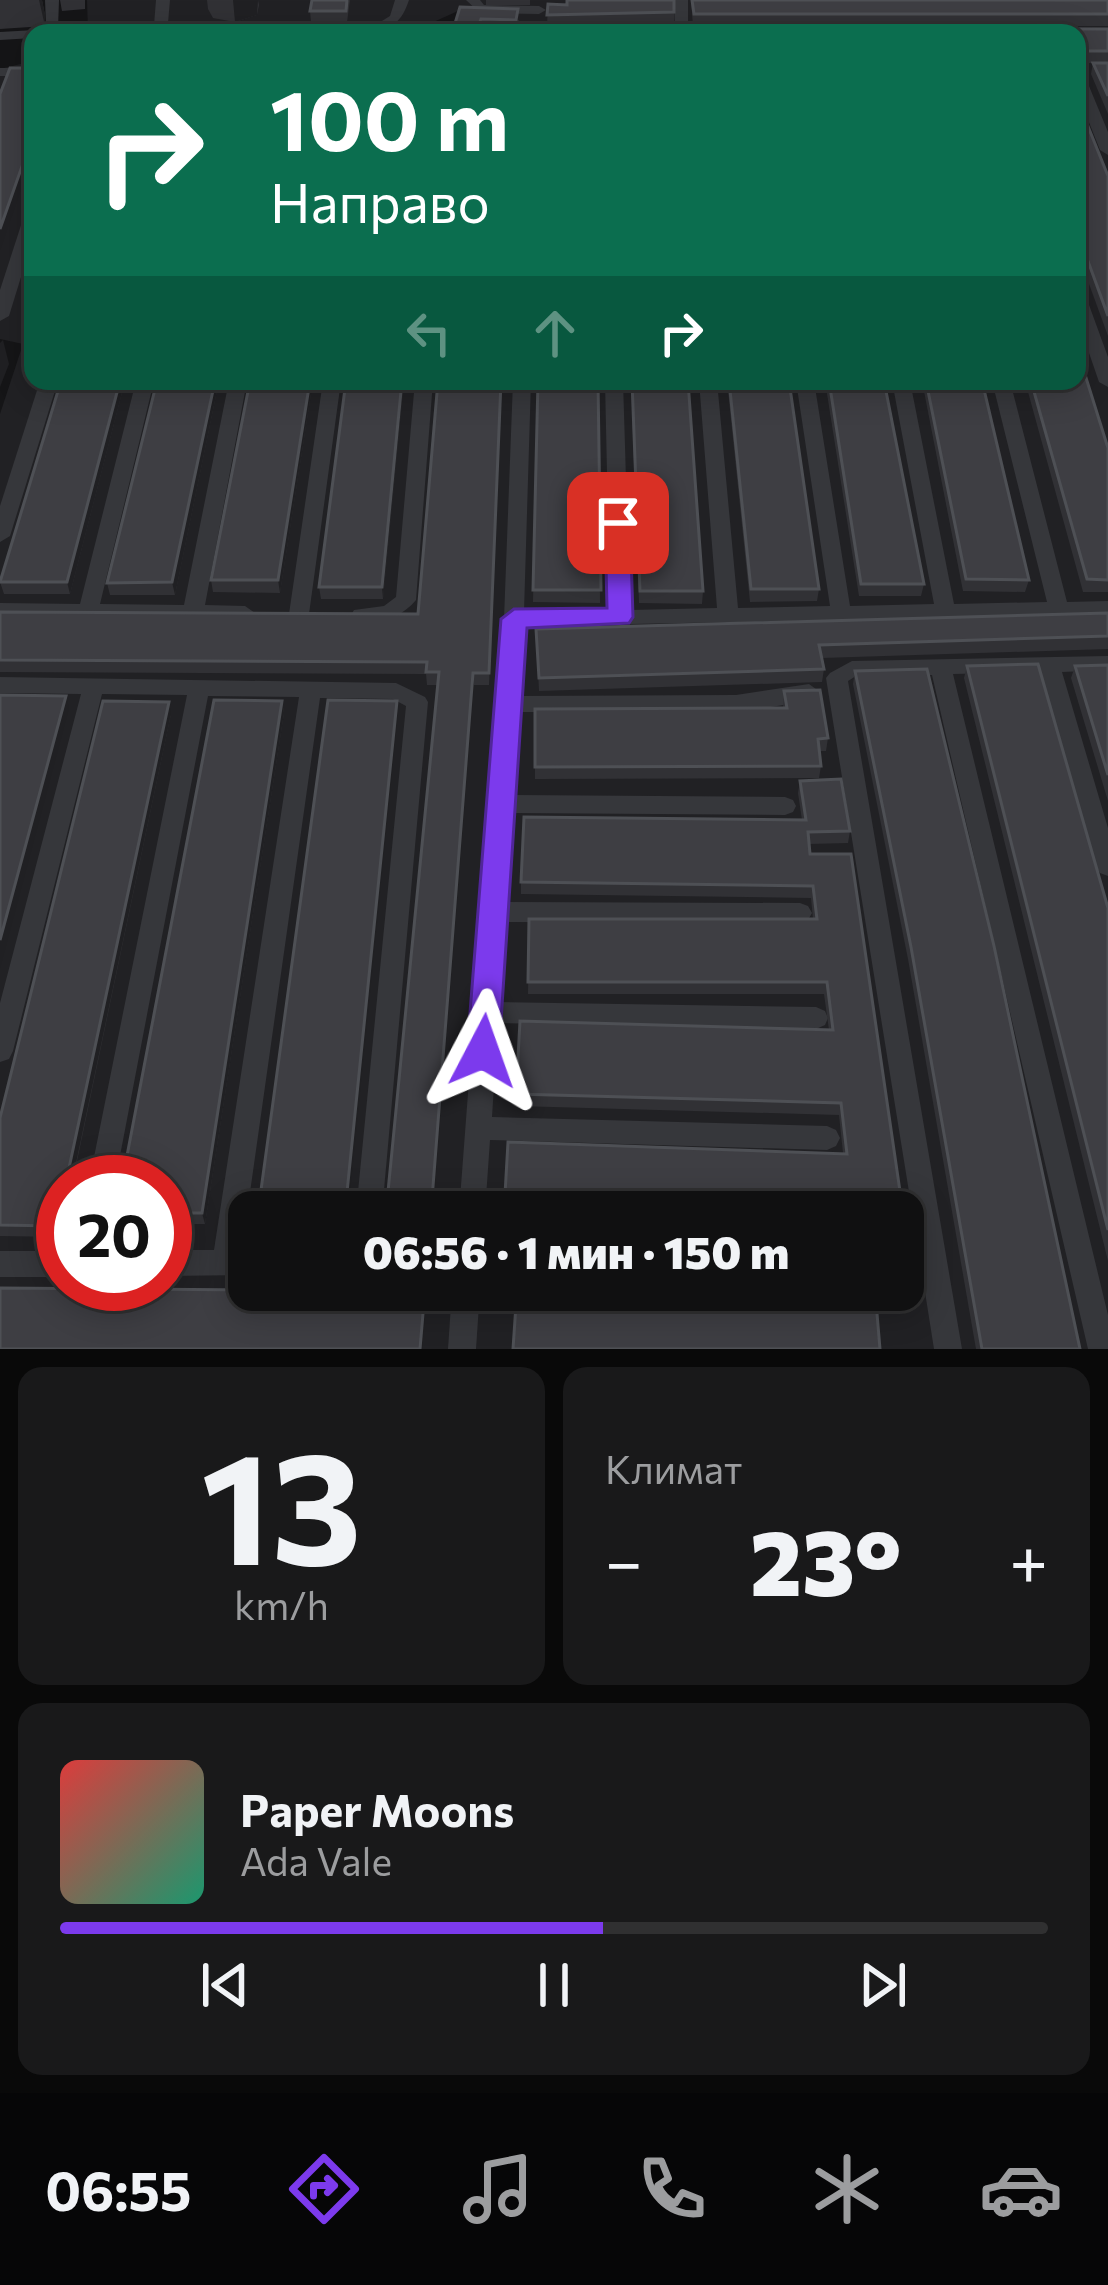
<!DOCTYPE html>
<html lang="ru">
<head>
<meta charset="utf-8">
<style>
	:root { --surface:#101011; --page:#19191a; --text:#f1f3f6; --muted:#9c9d9f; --line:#303031; --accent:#7c3aed }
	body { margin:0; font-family:Commissioner,sans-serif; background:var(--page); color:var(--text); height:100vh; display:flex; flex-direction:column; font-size:45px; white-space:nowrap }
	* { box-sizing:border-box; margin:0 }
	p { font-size:39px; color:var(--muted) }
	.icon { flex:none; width:66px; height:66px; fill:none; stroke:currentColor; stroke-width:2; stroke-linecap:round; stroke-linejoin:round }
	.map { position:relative; height:1349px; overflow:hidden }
	.details { display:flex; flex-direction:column; gap:18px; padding:18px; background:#090909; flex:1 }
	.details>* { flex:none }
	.top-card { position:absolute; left:24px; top:24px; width:1062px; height:366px; border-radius:24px; box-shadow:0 6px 30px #0003,0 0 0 3px var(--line); background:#0b6e4f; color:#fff; overflow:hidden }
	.speed { position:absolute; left:36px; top:1155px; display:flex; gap:24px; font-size:60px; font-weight:700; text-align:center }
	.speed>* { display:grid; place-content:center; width:156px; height:156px; border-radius:50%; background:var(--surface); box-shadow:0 6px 30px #0003,0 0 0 3px var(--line); line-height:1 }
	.speed .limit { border:18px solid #d22; background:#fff; color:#111 }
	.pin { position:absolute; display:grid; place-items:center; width:102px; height:102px; color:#fff; margin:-51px; border-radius:24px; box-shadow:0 6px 18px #0006 }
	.me { position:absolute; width:132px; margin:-66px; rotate:4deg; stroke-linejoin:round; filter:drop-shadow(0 0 9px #0008) }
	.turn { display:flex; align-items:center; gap:42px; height:252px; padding:0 48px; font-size:54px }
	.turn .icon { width:156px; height:156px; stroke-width:2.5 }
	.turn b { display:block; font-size:84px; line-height:102px }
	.lanes { display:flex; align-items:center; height:114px; padding:0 48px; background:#0003; justify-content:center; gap:60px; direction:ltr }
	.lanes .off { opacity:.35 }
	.big { font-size:90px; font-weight:800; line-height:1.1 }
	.details .tile { flex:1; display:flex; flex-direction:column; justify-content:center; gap:18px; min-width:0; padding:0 42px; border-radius:24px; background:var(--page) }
	.details .dial { align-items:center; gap:0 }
	.dial b { font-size:156px; line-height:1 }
	.song { display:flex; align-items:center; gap:36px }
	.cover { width:144px; height:144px; border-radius:18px; background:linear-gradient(135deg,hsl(0 70% 55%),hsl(160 70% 35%)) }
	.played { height:12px; border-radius:6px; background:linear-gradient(90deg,var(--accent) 55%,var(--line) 55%) }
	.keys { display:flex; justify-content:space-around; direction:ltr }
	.heat { display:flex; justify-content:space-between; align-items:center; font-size:66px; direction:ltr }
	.details .tiles { flex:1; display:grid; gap:18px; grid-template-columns:1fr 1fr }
	.tile:last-child { grid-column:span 2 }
	.trip { position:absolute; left:228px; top:1191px; width:696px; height:120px; border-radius:24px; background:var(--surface); box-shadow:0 6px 30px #0003,0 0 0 3px var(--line); font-weight:800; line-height:120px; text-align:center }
	.tabs { display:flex; height:192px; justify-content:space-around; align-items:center; background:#060607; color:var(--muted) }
	.tabs .icon { width:84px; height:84px }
	.tabs .selected { color:var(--accent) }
	.tabs b { font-size:54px; color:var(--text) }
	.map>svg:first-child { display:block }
	.built { fill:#212124; fill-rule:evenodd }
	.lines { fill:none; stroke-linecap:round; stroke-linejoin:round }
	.lane { fill:#36373b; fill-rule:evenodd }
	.wall { fill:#313135 }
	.shaded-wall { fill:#202023 }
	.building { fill:#3e3e43; stroke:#4e5055; stroke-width:3 }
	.route { fill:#7c3aed; stroke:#51269a; stroke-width:3 }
</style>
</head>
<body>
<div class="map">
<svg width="1108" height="1349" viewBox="0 0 1108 1349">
	<rect width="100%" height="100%" fill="#151517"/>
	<path class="built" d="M87,0H1108V1349H0V414L23,344L0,339V69L33,61V381H1077V33H453L458,11L409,33H88ZM63,1182H165V1284H63ZM249,1212H903V1290H249Z"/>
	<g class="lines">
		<g class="lane">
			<polygon points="45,0 59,0 58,29 50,33 33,33 33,38 0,40 0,32 35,30 46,24"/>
			<path d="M156,0H170L168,23L180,29L353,28L377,24L390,16L395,0H409C402,21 393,29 371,33H167L154,25Z"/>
			<polygon points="466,0 480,0 484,5 539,6 546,10 539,14 480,13"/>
			<polygon points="674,0 688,0 688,33 675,32"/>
			<polygon points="535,28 642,28 649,32 529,33"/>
			<rect x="0" y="68" width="33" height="8"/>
			<polygon points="1077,70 1084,74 1108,132 1108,155 1100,150 1077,92"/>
			<polygon points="33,208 33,238 9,316 0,321 0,290 25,213"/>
			<polygon points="1077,289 1085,294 1108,357 1108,387 1099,382 1077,318"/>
			<polygon points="40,381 58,381 10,536 0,542 0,506"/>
			<polygon points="136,381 154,381 100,604 184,605 229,381 247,381 205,605 245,606 255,613 245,620 0,617 0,603 80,604"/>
			<polygon points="323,381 341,381 309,614 299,621 289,614"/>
			<path d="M415,381H433L416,600C400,619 379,625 354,620L351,615L354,610L384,606L396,597Z"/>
			<path d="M513,381H531L524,612L610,610L605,381H623L630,610L717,608L699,381H717L738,608L830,606L796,381H814L850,606L934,604L892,381H910L954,604L1047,602L992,381H1010L1067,602L1108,601V615L524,626L519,696L736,695L809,684L820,692C791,721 569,712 518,712L513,795L785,797L793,800L796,806L793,812L785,815L512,813L506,902L800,903L808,906L812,913L808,920L800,923L504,922L499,1002L816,1007L825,1011L828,1018L825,1025L816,1029L498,1023L492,1117L827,1126L836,1130L840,1138L836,1146L827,1150L490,1140L485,1212H459L504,619Z"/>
			<polygon points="1108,656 1108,670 1062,672 1108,828 1108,876 1100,873 1096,867 1041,672 953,674 1108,1315 1108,1349 1088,1349 932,675 856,676 848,681 962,1349 934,1349 925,1292 900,1290 903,1290 903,1265 921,1266 826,678 830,673 852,661"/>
			<polygon points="0,677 396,683 425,697 428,702 382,1212 356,1212 406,706 393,699 320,698 242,1249 249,1249 249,1275 165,1276 165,1250 214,1250 299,697 208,696 115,1182 89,1182 187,695 102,694 13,1051 9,1059 0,1062 0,1003 81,694 0,693"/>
			<rect x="0" y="1251" width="63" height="26"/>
			<polygon points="452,1290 480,1290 476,1349 448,1349"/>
		</g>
	</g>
	<g class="wall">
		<polygon points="0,0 42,0 45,15 45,26 0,29"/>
		<polygon points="60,0 85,0 85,9 62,11"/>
		<polygon points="207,0 258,0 259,5 257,15 235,22 213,18 208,9"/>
		<polygon points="350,0 347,22 311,22 310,11"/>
		<rect x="486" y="0" width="44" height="5"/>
		<polygon points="674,0 674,24 547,26 548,4"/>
		<polygon points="691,0 1108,0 1108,26 693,26"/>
		<polygon points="460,7 519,20 516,31 481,30 480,33"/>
		<polygon points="1108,29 1108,114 1091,74 1093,63 1103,63 1077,63 1077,33"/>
		<polygon points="1077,99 1108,176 1108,336 1077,251"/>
		<polygon points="61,381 125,381 70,594 4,594 0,582"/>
		<polygon points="157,381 219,381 175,595 110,595 107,583"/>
		<polygon points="250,381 313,381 280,593 213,592 211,580"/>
		<polygon points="346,381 404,381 383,599 321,599 319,587"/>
		<polygon points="502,381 489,685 427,685 426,674 0,672 0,612 418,614"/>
		<polygon points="538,381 598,381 600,603 533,602"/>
		<polygon points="631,381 688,381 703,591 702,604 639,603"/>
		<polygon points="727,381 789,381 819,589 817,601 750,602"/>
		<polygon points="825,381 884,381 924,584 921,596 859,596"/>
		<polygon points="922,381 982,381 1029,580 1025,592 963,591"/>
		<polygon points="1025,381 1077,381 1108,448 1108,592 1083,592"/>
		<polygon points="1108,613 1108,649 822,658 824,669 822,682 539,691 536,629"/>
		<polygon points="1108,665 1108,801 1071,678 1075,666"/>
		<polygon points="967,666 1108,908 1108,1261 964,678"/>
		<polygon points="855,671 1080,1349 976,1349 908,959 853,684"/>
		<polygon points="784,691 828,738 826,751 819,751 821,766 819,778 535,779 535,709 783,708"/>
		<polygon points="282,701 284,713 205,1224 165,1224 165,1182"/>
		<polygon points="171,714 61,1237 0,1236 0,1118"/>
		<polygon points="800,781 850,831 848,843 809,844 810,854 903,1212 843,1153 839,1115 517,1106 516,1094 829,1030 824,994 528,994 529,919 813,919 811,898 521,894 521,882 802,820 798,793"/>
	</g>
	<g class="shaded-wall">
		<polygon points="39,0 42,0 45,15 45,26"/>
		<polygon points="233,0 258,0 257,15 235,22"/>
		<polygon points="33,135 33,154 0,250 0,229"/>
		<polygon points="3,340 9,364 0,387 0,343"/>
		<polygon points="120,381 125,381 70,594 67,582"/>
		<polygon points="215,381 219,381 175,595 172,582"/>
		<polygon points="310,381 313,381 280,593 278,580"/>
		<polygon points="402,381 404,381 383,599 382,587"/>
		<polygon points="473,673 474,685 433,1212 431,1212"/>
		<polygon points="66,696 69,708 0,968 0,940"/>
		<polygon points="282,701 284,713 205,1224 202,1213"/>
		<polygon points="397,701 398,713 348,1212 345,1212"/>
		<polygon points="169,702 171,714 72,1182 66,1182"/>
		<polygon points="63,1194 63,1226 61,1237 56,1226"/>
		<polygon points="425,1290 427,1290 422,1349 420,1349"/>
	</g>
	<g class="building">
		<polygon points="312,0 347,0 346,11 310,11"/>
		<polygon points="567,0 674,0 674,12 547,15 548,4 567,5"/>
		<polygon points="692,0 1108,0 1108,14 694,14"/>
		<polygon points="460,7 518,9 516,20 481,19 476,32 481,33 452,33"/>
		<polygon points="617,27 1108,29 1108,51 1077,51 1077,33 618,33"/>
		<polygon points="1093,63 1108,63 1108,96"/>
		<polygon points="10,68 33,68 33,135 0,229 0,94"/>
		<polygon points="1077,99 1108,176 1108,316 1077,231"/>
		<polygon points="1077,349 1108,448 1108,580 1087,579 1031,381 1077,381"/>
		<polygon points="61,381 120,381 67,582 0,582"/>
		<polygon points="157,381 215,381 172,582 107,583"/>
		<polygon points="250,381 310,381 278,580 211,580"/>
		<polygon points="346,381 402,381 382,587 319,587"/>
		<polygon points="438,381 501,381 489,673 473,673 431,1212 386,1212 439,672 426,672 427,662 0,660 0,612 418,614"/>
		<polygon points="538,381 598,381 601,590 533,590"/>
		<polygon points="632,381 688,381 703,591 640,591"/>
		<polygon points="729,381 789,381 819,589 751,589"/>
		<polygon points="829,381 884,381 924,584 861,584"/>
		<polygon points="926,381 982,381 1029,580 966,579"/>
		<polygon points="1108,613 1108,636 819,645 824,669 539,678 536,629"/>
		<polygon points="1038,664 1108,908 1108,1230 967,666"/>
		<polygon points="1108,665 1108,775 1075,666"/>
		<polygon points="927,669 994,946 1080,1349 982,1349 911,947 855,671"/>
		<polygon points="820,690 828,738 818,739 821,766 535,767 535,709 787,708 784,691"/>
		<polygon points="0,695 66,696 0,940"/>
		<polygon points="214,700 282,701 202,1213 165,1213 165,1182 122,1182"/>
		<polygon points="328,700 397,701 345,1212 258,1212"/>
		<polygon points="103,701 169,702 66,1182 63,1182 63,1194 56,1226 0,1225 0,1118"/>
		<polygon points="841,779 850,831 808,832 810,854 851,854 903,1212 504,1212 508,1142 847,1154 841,1103 516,1094 520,1021 833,1030 827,982 528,982 529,919 817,919 813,886 521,882 524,817 806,820 800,781"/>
		<polygon points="903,1215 907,1242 903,1242"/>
		<polygon points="0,1288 379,1291 425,1290 420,1349 0,1349"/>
		<polygon points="517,1290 875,1290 880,1349 513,1349"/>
	</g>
	<polygon class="route" points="618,514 630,523 633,617 629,623 527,628 499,1051 495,1061 483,1065 471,1061 467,1051 501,619 514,609 607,608 605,523"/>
</svg>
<div class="speed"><div class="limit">20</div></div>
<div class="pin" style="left:618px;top:523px;background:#d93025"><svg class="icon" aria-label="arrive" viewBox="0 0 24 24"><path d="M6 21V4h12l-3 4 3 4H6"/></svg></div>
<svg class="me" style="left:483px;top:1051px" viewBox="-20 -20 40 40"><path d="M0-17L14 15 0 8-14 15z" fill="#7c3aed" stroke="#fff" stroke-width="4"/></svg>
<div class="trip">06:56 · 1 мин · 150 m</div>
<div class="top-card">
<div class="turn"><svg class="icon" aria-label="right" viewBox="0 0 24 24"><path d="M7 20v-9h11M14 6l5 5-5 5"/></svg><div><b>100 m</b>Направо</div></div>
<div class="lanes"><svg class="icon off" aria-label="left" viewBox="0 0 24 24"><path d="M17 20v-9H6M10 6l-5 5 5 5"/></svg><svg class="icon off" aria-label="ahead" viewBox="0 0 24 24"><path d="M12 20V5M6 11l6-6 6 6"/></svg><svg class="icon" aria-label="right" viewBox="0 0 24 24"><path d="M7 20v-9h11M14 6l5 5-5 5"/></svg></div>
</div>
</div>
<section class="details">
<div class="tiles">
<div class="tile dial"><b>13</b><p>km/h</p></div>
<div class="tile"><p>Климат</p>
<div class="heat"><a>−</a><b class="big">23°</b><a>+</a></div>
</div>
<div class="tile">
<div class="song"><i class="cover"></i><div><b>Paper Moons</b><p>Ada Vale</p></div></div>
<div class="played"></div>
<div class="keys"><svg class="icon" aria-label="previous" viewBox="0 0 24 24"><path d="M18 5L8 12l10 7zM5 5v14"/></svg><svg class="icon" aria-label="pause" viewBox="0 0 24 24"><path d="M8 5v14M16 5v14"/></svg><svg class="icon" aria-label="next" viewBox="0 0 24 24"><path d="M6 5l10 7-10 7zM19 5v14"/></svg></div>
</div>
</div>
</section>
<nav class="tabs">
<b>06:55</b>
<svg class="icon selected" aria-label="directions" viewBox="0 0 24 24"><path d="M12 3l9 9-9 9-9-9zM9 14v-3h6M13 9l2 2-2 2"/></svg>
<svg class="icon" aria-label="music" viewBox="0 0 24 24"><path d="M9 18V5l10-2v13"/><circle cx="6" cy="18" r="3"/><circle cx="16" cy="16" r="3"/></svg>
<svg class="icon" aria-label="phone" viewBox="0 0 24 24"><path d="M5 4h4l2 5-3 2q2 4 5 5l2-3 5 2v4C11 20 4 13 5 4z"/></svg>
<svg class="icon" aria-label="climate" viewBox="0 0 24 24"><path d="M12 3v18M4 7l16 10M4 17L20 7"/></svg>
<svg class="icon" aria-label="car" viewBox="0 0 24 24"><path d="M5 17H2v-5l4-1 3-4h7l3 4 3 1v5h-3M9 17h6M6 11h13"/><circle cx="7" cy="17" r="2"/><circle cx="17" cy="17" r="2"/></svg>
</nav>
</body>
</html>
